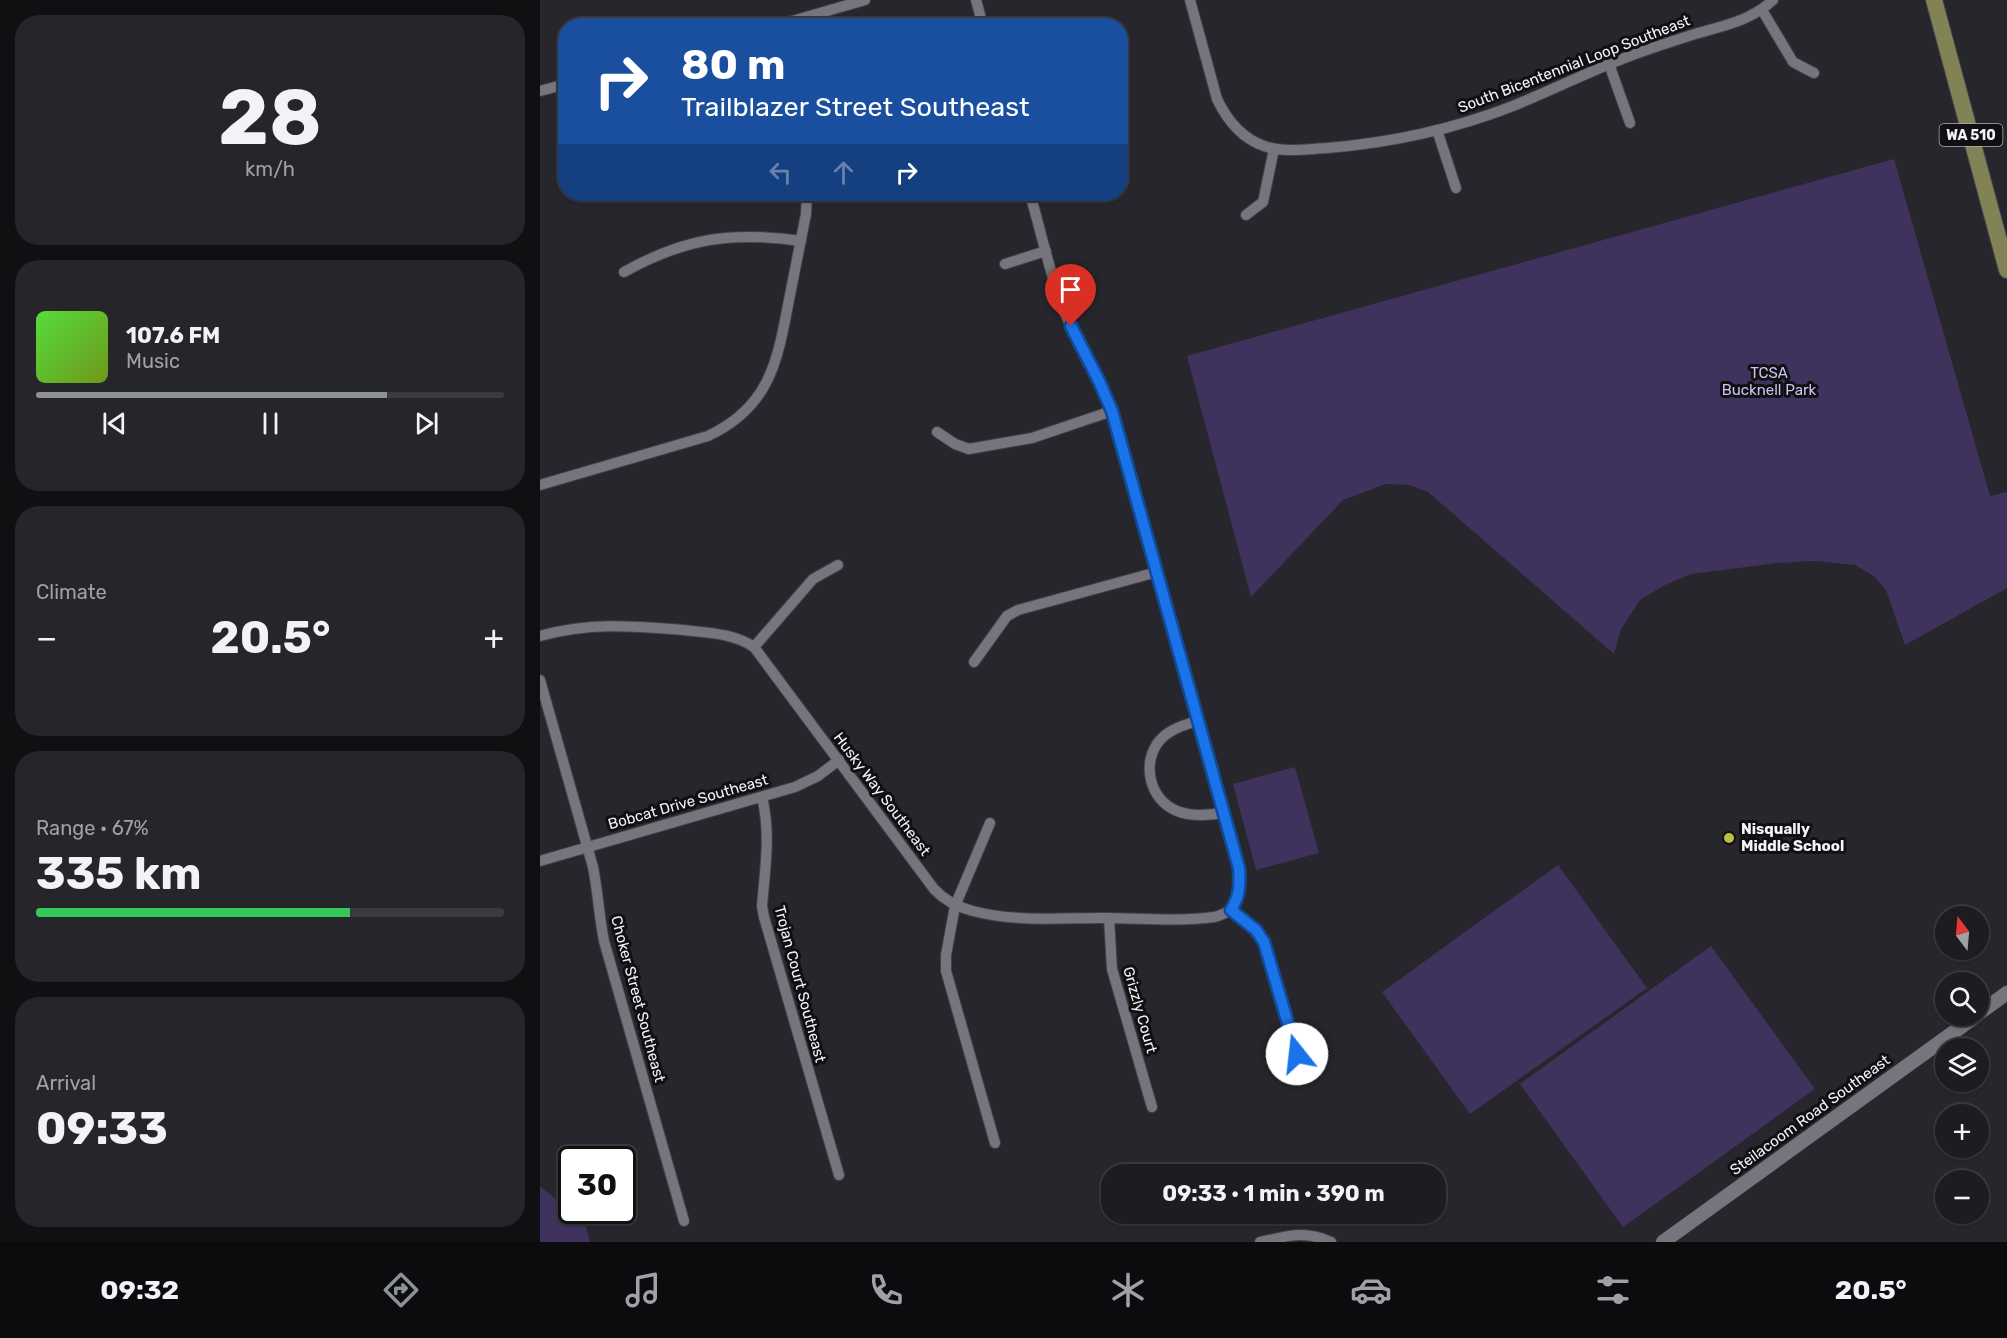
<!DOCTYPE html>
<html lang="en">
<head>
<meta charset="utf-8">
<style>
	:root { --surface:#1d1c21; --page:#25252a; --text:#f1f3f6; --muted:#a0a1a5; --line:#3b3a3f; --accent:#8c9099 }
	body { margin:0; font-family:Rubik,sans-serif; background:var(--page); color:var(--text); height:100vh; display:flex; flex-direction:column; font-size:22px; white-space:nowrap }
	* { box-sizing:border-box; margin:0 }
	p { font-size:20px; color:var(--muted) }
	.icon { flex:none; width:33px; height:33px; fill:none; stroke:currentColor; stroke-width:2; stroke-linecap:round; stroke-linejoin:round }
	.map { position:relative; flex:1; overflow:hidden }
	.sheet { display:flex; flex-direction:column; gap:15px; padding:15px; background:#100f12; width:540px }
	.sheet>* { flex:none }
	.top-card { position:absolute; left:18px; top:18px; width:570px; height:183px; border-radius:24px; box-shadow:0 2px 4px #0004,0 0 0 2px var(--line); background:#1a4fa0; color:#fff; overflow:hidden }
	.needle { width:39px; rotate:344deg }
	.tools { position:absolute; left:1395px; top:906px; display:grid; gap:12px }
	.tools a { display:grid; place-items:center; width:54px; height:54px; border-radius:50%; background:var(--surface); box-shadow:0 2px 4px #0004,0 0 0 2px var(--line); font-size:30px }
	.speed { position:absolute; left:18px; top:1146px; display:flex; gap:12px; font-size:30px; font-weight:700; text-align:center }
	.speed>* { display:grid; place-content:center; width:78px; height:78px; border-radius:50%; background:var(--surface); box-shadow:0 2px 4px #0004,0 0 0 2px var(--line); line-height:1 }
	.speed .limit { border:3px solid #111; border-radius:9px; background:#fff; color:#111 }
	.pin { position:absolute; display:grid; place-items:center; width:51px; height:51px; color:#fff; margin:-62px -26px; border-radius:50% 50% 50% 0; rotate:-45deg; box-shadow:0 0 6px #0007 }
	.pin .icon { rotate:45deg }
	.me { position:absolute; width:66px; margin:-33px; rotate:344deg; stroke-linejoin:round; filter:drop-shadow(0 0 4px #0008) }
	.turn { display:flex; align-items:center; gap:21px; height:126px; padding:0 24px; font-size:27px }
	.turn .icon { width:78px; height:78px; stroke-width:2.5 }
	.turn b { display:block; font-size:42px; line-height:51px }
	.lanes { display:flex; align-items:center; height:57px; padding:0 24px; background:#0003; justify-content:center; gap:30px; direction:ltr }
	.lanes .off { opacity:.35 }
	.big { font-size:45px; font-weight:700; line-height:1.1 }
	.sheet .card { flex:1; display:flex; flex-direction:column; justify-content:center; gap:9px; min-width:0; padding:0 21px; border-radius:24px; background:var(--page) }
	.sheet .dial { align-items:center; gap:0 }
	.dial b { font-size:78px; line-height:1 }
	.song { display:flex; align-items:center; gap:18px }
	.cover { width:72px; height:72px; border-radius:9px; background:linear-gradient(135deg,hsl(110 70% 55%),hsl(80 70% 35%)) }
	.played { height:6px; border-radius:3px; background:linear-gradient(90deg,var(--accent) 75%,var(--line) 75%) }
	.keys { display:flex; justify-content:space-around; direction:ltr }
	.heat { display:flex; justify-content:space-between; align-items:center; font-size:33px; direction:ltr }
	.charge { height:9px; border-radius:4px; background:linear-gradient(90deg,#34c759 67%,var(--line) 0) }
	.trip { position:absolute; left:561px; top:1164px; width:345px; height:60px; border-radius:24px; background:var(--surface); box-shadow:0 2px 4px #0004,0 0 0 2px var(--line); font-weight:700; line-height:60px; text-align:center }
	.menu { display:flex; height:96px; justify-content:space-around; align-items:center; background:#0c0b0d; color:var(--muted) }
	.menu .icon { width:42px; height:42px }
	.menu .current { color:var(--accent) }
	.menu b { font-size:27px; color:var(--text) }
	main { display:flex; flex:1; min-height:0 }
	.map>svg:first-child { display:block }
	.green { fill:#3f335e }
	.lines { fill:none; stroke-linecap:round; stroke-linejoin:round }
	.minor-casing { stroke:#424147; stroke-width:12 }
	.tertiary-casing { stroke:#424147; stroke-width:15 }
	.primary-casing { stroke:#424147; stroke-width:18 }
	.minor { stroke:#76747d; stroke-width:10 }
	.tertiary { stroke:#76747d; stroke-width:14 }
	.primary { stroke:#818255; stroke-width:16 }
	.route-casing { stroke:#114b97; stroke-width:15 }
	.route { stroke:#1a73e8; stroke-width:10 }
	.poi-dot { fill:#bdbf43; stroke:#100f12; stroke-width:2 }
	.labels { text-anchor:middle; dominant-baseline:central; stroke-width:6; stroke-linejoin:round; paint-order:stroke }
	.shield { fill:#100f12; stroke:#b0afb3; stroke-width:1.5 }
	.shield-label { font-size:14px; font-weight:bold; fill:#f4f3f8 }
	.street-label { font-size:15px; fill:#f4f3f8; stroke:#100f12 }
	.park-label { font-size:15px; fill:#ccc0f4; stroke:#100f12 }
	.poi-label { font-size:15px; font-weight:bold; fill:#f4f3f8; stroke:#100f12; text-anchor:start }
</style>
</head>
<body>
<main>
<section class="sheet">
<div class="card dial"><b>28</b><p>km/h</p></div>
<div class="card">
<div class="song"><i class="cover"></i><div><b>107.6 FM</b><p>Music</p></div></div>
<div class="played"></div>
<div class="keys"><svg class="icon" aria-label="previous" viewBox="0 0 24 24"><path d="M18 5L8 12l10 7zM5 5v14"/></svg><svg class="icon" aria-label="pause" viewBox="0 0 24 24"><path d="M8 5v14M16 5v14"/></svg><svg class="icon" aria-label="next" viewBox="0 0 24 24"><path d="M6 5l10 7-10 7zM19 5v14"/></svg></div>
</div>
<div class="card"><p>Climate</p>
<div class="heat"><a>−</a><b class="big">20.5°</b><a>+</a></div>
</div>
<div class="card"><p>Range · 67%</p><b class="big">335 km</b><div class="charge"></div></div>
<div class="card"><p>Arrival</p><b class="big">09:33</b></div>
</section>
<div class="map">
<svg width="1467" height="1242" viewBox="0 0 1467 1242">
	<rect width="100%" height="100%" fill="#27262c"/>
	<g class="green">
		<polygon points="1354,159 1450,496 1467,492 1467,588 1365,645 1346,590 1334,576 1315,565 1274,561 1238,563 1151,574 1125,585 1100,600 1081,629 1074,654 888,492 869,485 846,484 803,500 711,597 647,356"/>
		<polygon points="755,767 779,853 716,870 693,784"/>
		<polygon points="1018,865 1107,988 930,1114 842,992"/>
		<polygon points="1171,946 1275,1089 1083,1227 980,1084"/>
		<polygon points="0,1186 45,1224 50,1242 0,1242"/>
	</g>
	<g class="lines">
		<defs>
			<g id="minor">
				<polyline points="436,0 443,26"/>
				<path d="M650,0L677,99C687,120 701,138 724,146C744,153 766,149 787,148C849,143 914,129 973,106C1012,90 1050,71 1090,56C1111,48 1133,41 1155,34C1182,26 1211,21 1233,0"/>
				<polyline points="1222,10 1253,62 1274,73"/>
				<polyline points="235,26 325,0"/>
				<polyline points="1069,64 1090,123"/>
				<polyline points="0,91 26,84"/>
				<polyline points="897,130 916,188"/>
				<path d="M490,194C503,238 512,286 531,327C544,356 562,382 572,411L699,868C700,884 700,896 691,910"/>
				<polyline points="706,215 723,202 734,149"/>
				<polyline points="465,264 506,251"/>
				<path d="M84,272C145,238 192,231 261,241"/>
				<polyline points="397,432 415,444 429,449 492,438 572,411"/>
				<path d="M0,485L168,436C228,408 237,364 248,305C254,275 260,245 266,214L267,194"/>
				<path d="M0,636C50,622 92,626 143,630C168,633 193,633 214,647L394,889C405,901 417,907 433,911C474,922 521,918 563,918C599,918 638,922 674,917C680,916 685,913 691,910"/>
				<polyline points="214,647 273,579 298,565"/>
				<polyline points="434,662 467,616 478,610 617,572"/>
				<path d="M0,680L53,867C58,892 59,916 64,941L144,1221"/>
				<path d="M657,721C644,725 630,729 620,740C601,762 609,800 637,811C652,817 668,815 683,813"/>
				<path d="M222,797C231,834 225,869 222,906L224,917L299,1175"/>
				<polyline points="450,823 415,906 406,955 406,971 455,1143"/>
				<polyline points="0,861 255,787 278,776 299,760"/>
				<polyline points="691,910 716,930 724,942 757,1054"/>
				<polyline points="569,918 572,969 612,1107"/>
				<path d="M720,1242C748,1236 764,1230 791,1242"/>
			</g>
			<g id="tertiary">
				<polyline points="1438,1014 1467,993"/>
				<polyline points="1123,1242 1436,1016"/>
			</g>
			<polyline id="primary" points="1394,0 1467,270"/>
		</defs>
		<use href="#minor" class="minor-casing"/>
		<use href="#tertiary" class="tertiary-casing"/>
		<use href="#primary" class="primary-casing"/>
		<use href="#minor" class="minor"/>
		<use href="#tertiary" class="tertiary"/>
		<use href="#primary" class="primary"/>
	</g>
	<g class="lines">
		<defs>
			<path id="route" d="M531,326L559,381L572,411L699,868C700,884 700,896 691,910L716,930L724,942L757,1054"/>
		</defs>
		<use href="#route" class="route-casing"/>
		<use href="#route" class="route"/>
	</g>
	<circle class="poi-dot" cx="1189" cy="838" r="6"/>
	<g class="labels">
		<rect class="shield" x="1399.5" y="124" width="63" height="22" rx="4.5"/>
		<g class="shield-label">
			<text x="1431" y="135">WA 510</text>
		</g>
		<g class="street-label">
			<text transform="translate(1034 64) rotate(-21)">South Bicentennial Loop Southeast</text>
			<text transform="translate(342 794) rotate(53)">Husky Way Southeast</text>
			<text transform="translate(148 802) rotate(-16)">Bobcat Drive Southeast</text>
			<text transform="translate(260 984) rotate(75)">Trojan Court Southeast</text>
			<text transform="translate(98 999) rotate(75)">Choker Street Southeast</text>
			<text transform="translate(600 1010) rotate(74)">Grizzly Court</text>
			<text transform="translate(1270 1115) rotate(-36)">Steilacoom Road Southeast</text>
		</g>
		<g class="park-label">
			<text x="1229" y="373">TCSA<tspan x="1229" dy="17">Bucknell Park</tspan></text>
		</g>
		<g class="poi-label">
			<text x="1201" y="829">Nisqually<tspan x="1201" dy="17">Middle School</tspan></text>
		</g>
	</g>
</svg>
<div class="tools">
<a><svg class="needle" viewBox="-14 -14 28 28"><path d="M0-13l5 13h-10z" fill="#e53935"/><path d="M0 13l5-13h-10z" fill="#a0a1a5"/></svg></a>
<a><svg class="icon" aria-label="search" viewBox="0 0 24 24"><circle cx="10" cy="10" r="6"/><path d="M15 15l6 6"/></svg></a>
<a><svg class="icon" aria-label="layers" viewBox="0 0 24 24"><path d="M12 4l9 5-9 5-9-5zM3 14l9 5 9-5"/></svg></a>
<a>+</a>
<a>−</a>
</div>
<div class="speed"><div class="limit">30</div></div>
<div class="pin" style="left:531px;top:326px;background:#d93025"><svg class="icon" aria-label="arrive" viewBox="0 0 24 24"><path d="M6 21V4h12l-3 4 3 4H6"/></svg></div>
<svg class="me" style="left:757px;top:1054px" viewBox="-20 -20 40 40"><circle r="19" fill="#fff"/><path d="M0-13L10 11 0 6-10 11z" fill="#1a73e8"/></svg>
<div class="trip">09:33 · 1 min · 390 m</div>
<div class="top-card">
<div class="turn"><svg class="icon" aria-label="right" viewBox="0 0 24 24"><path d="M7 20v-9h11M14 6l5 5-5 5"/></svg><div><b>80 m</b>Trailblazer Street Southeast</div></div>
<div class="lanes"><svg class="icon off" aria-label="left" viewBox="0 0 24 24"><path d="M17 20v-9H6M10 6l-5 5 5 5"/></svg><svg class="icon off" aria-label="ahead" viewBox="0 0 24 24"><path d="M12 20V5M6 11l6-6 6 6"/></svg><svg class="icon" aria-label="right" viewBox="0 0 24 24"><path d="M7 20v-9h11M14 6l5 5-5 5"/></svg></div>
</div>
</div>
</main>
<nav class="menu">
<b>09:32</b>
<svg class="icon current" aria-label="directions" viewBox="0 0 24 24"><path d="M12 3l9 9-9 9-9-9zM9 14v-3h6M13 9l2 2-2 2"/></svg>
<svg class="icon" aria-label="music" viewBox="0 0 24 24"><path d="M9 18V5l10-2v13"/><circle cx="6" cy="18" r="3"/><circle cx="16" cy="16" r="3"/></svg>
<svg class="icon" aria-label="phone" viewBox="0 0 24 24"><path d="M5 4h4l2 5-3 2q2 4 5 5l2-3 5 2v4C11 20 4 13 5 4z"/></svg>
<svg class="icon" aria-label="climate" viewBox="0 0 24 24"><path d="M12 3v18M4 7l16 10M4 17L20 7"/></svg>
<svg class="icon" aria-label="car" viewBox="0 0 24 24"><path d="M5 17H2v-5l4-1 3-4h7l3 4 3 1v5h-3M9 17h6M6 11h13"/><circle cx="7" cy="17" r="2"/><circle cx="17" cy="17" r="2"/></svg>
<svg class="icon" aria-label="filters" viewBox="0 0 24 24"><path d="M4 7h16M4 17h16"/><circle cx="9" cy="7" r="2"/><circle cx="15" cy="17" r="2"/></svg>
<b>20.5°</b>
</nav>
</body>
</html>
